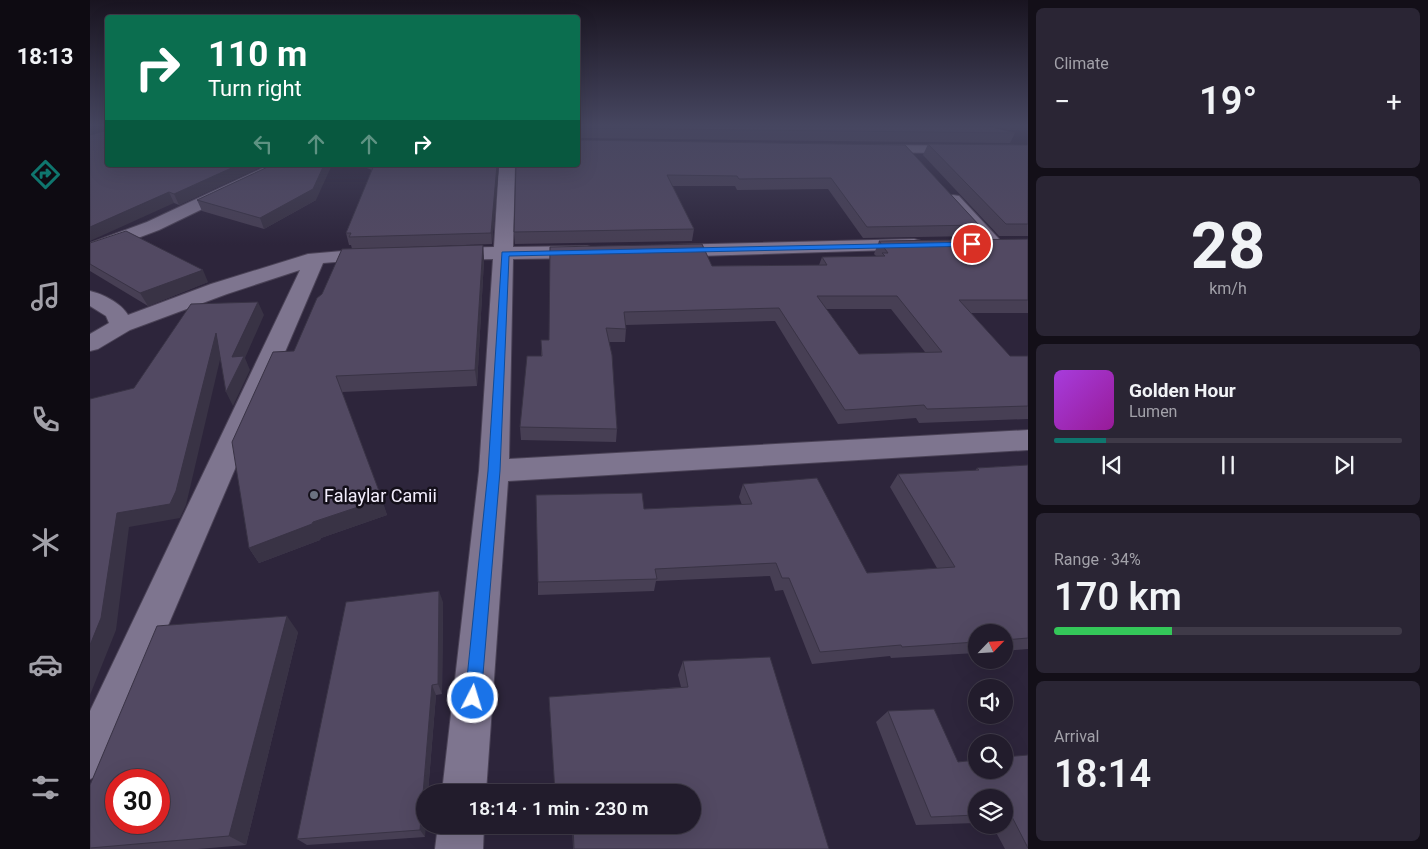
<!DOCTYPE html>
<html lang="en">
<head>
<meta charset="utf-8">
<style>
	:root { --surface:#221c2c; --page:#2a2534; --text:#f1f3f6; --muted:#a2a1a9; --line:#3f3a48; --accent:#0f766e }
	body { margin:0; font-family:Roboto,sans-serif; background:var(--page); color:var(--text); height:100vh; display:flex; flex-direction:column; font-size:19px; white-space:nowrap }
	* { box-sizing:border-box; margin:0 }
	p { font-size:16px; color:var(--muted) }
	.icon { flex:none; width:28px; height:28px; fill:none; stroke:currentColor; stroke-width:2; stroke-linecap:round; stroke-linejoin:round }
	.map { position:relative; flex:1; overflow:hidden }
	.sheet { display:flex; flex-direction:column; gap:8px; padding:8px; background:#130f18; width:400px }
	.sheet>* { flex:none }
	.banner { position:absolute; left:15px; top:15px; width:475px; height:152px; border-radius:5px; box-shadow:0 5px 20px #0002,0 0 0 1px var(--line); background:#0b6e4f; color:#fff; overflow:hidden }
	.needle { width:32px; rotate:65deg }
	.fabs { position:absolute; left:878px; top:624px; display:grid; gap:10px }
	.fabs a { display:grid; place-items:center; width:45px; height:45px; border-radius:50%; background:var(--surface); box-shadow:0 5px 20px #0002,0 0 0 1px var(--line); font-size:25px }
	.speed { position:absolute; left:15px; top:769px; display:flex; gap:10px; font-size:25px; font-weight:700; text-align:center }
	.speed>* { display:grid; place-content:center; width:65px; height:65px; border-radius:50%; background:var(--surface); box-shadow:0 5px 20px #0002,0 0 0 1px var(--line); line-height:1 }
	.speed .limit { border:8px solid #d22; background:#fff; color:#111 }
	.pin { position:absolute; display:grid; place-items:center; width:42px; height:42px; color:#fff; margin:-21px; border:2px solid #fff; border-radius:50%; box-shadow:0 1px 5px #0007 }
	.me { position:absolute; width:55px; margin:-28px; rotate:5deg; stroke-linejoin:round; filter:drop-shadow(0 0 4px #0008) }
	.turn { display:flex; align-items:center; gap:18px; height:105px; padding:0 20px; font-size:22px }
	.turn .icon { width:65px; height:65px; stroke-width:2.5 }
	.turn b { display:block; font-size:35px; line-height:42px }
	.lanes { display:flex; align-items:center; height:48px; padding:0 20px; background:#0003; justify-content:center; gap:25px; direction:ltr }
	.lanes .off { opacity:.35 }
	.big { font-size:38px; font-weight:600; line-height:1.1 }
	.sheet .tile { flex:1; display:flex; flex-direction:column; justify-content:center; gap:8px; min-width:0; padding:0 18px; border-radius:8px; background:var(--page) }
	.sheet .dial { align-items:center; gap:0 }
	.dial b { font-size:65px; line-height:1 }
	.song { display:flex; align-items:center; gap:15px }
	.cover { width:60px; height:60px; border-radius:8px; background:linear-gradient(135deg,hsl(280 70% 55%),hsl(300 70% 35%)) }
	.played { height:5px; border-radius:2px; background:linear-gradient(90deg,var(--accent) 15%,var(--line) 15%) }
	.keys { display:flex; justify-content:space-around; direction:ltr }
	.heat { display:flex; justify-content:space-between; align-items:center; font-size:28px; direction:ltr }
	.charge { height:8px; border-radius:4px; background:linear-gradient(90deg,#34c759 34%,var(--line) 0) }
	.trip { position:absolute; left:326px; top:784px; width:285px; height:50px; border-radius:25px; background:var(--surface); box-shadow:0 5px 20px #0002,0 0 0 1px var(--line); font-weight:600; line-height:50px; text-align:center }
	main { display:flex; flex:1; min-height:0 }
	.dock { display:flex; flex-direction:column; width:90px; justify-content:space-around; align-items:center; background:#0e0b12; color:var(--muted) }
	.dock .icon { width:35px; height:35px }
	.dock .current { color:var(--accent) }
	.dock b { font-size:22px; color:var(--text) }
	.map>svg:first-child { display:block }
	.lines { fill:none; stroke-linecap:round; stroke-linejoin:round }
	.minor-casing { stroke:#4b4357; stroke-width:2 }
	.minor { fill:#7e758f; fill-rule:evenodd }
	.wall { fill:#473f54; fill-rule:evenodd }
	.shaded-wall { fill:#393345 }
	.building { fill:#524962; stroke:#393345; fill-rule:evenodd }
	.route { fill:#1a73e8; stroke:#114b97 }
	.worship-dot { fill:#6b7280; stroke:#14101a; stroke-width:2 }
	.labels { text-anchor:middle; dominant-baseline:central; stroke-width:5; stroke-linejoin:round; paint-order:stroke }
	.poi-label { font-size:18px; fill:#f3eefd; stroke:#14101a; text-anchor:start }
</style>
</head>
<body>
<main>
<nav class="dock">
<b>18:13</b>
<svg class="icon current" aria-label="directions" viewBox="0 0 24 24"><path d="M12 3l9 9-9 9-9-9zM9 14v-3h6M13 9l2 2-2 2"/></svg>
<svg class="icon" aria-label="music" viewBox="0 0 24 24"><path d="M9 18V5l10-2v13"/><circle cx="6" cy="18" r="3"/><circle cx="16" cy="16" r="3"/></svg>
<svg class="icon" aria-label="phone" viewBox="0 0 24 24"><path d="M5 4h4l2 5-3 2q2 4 5 5l2-3 5 2v4C11 20 4 13 5 4z"/></svg>
<svg class="icon" aria-label="climate" viewBox="0 0 24 24"><path d="M12 3v18M4 7l16 10M4 17L20 7"/></svg>
<svg class="icon" aria-label="car" viewBox="0 0 24 24"><path d="M5 17H2v-5l4-1 3-4h7l3 4 3 1v5h-3M9 17h6M6 11h13"/><circle cx="7" cy="17" r="2"/><circle cx="17" cy="17" r="2"/></svg>
<svg class="icon" aria-label="filters" viewBox="0 0 24 24"><path d="M4 7h16M4 17h16"/><circle cx="9" cy="7" r="2"/><circle cx="15" cy="17" r="2"/></svg>
</nav>
<div class="map">
<svg width="938" height="849" viewBox="0 0 938 849">
	<rect width="100%" height="100%" fill="#2d253b"/>
	<g class="lines">
		<defs>
			<g id="minor">
				<polygon points="781,145 938,146 938,154 776,152 774,149 776,146"/>
				<polygon points="179,165 200,165 197,168 69,230 0,256 0,243 57,222"/>
				<polygon points="409,165 425,165 423,247 497,246 504,248 507,252 504,256 497,258 423,259 419,459 938,430 938,450 418,481 396,792 352,792 389,471 403,259 357,260 350,258 347,254 350,250 357,248 404,247"/>
				<polygon points="863,195 869,196 909,239 912,243 909,247 895,247 857,204 854,200 857,196"/>
				<polygon points="824,239 831,241 834,245 831,249 577,257 570,255 567,251 570,247 577,245"/>
				<path d="M287,248L294,250L297,254L294,258L233,263L15,773L0,779V711L210,270L137,294L40,330L8,349L0,351V334L19,323L16,316L0,306V291C13,294 31,303 38,315L121,284L218,254Z"/>
				<polygon points="348,825 394,825 393,849 345,849"/>
			</g>
		</defs>
		<use href="#minor" class="minor-casing"/>
		<use href="#minor" class="minor"/>
	</g>
	<g class="wall">
		<polygon points="488,126 938,126 938,130 917,130 904,127 925,133 920,143 488,138 488,140 815,145 889,225 883,236 773,238 738,189 647,190 645,186 582,186 604,229 602,241 425,244 424,232"/>
		<polygon points="838,144 938,145 938,236 909,236 833,155"/>
		<polygon points="18,165 175,165 89,205 84,203"/>
		<polygon points="269,165 409,165 402,244 263,249 393,245 394,260 387,386 252,392 297,515 231,538 230,540 169,563 159,548 204,351 232,294 262,249 261,245 259,245 256,233 282,170"/>
		<polygon points="107,200 226,200 174,229 112,211"/>
		<path d="M938,239V313H881L920,356H938V419L829,423L826,418L748,424L685,321L536,325V329L535,342H519L527,429L526,442L431,440L430,427L451,356V340H459L622,266L729,265L732,257L786,256L784,254L789,241ZM736,309H801L835,352L769,354Z"/>
		<polygon points="0,243 118,282 58,306 0,271"/>
		<polygon points="938,465 938,649 914,651 914,632 886,632 886,653 801,658 800,656 722,664 693,590 685,591 680,576 566,581 564,591 448,595 448,582 554,509 652,505 649,497 653,484 777,573 847,568 800,487 808,474 885,471 887,468"/>
		<polygon points="353,602 352,694 346,695 338,792 335,792 335,837 217,845 207,839"/>
		<polygon points="208,632 156,845 108,849 0,849 0,785"/>
		<polygon points="593,661 739,849 483,849 482,825 602,825 602,792 465,792 459,697 591,687 588,675"/>
		<polygon points="798,711 868,762 938,755 938,849 915,849 902,825 914,825 914,798 886,798 886,823 826,825 786,722"/>
	</g>
	<g class="shaded-wall">
		<polygon points="0,126 17,126 18,130 0,135"/>
		<polygon points="148,165 175,165 89,205 84,194"/>
		<polygon points="234,165 242,165 226,200 174,229 170,218"/>
		<polygon points="407,165 409,165 402,244 401,233"/>
		<polygon points="79,192 84,203 0,241 0,227"/>
		<polygon points="393,245 394,260 387,386 385,370"/>
		<polygon points="113,270 118,282 58,306 50,293"/>
		<polygon points="168,302 174,315 155,358 160,370 143,406 136,392 142,357"/>
		<polygon points="126,333 133,347 96,505 90,518 39,527 26,630 0,695 0,645 27,513"/>
		<polygon points="292,499 297,515 231,538 230,540 169,563 159,548 223,522"/>
		<polygon points="349,591 353,602 352,694 348,684"/>
		<polygon points="197,616 208,632 156,845 139,836"/>
		<polygon points="342,685 346,695 338,792 335,792 336,825 335,837 330,830"/>
	</g>
	<g class="building">
		<polygon points="14,126 18,126 18,165 148,165 84,194 79,192 0,227 0,135 14,131"/>
		<polygon points="488,126 899,126 925,133 488,128 488,132"/>
		<polygon points="488,139 488,140 815,145 889,225 777,227 741,178 649,179 647,176 577,175 604,229 424,232 426,165 488,165"/>
		<polygon points="838,144 938,145 938,224 916,224"/>
		<polygon points="182,165 234,165 223,189 170,218 107,200"/>
		<polygon points="284,165 407,165 401,233 259,237 261,233 256,233"/>
		<polygon points="36,231 113,270 50,293 0,264 0,243"/>
		<path d="M938,239V300H869L920,356H938V406L837,409L834,405L755,410L689,308L534,312L536,329L516,328L522,355L527,429L430,427L437,356H452L451,340H459L460,247L612,244L622,266L737,265L732,257L795,256L792,253H798L789,241ZM727,296H807L852,352L769,354Z"/>
		<polygon points="393,245 385,370 246,376 292,499 223,522 222,524 159,548 142,442 183,352 204,351 227,298 232,294 252,249"/>
		<polygon points="168,302 142,357 154,356 136,392 126,333 86,491 80,504 27,513 11,618 0,645 0,399 44,388 101,304"/>
		<polygon points="938,465 938,638 914,640 914,632 886,632 886,642 812,647 811,645 730,652 699,578 692,578 686,563 565,569 567,579 448,582 446,495 552,493 554,509 662,504 653,484 727,478 777,573 865,567 808,474 889,470 887,468"/>
		<polygon points="349,591 348,684 342,685 330,830 207,839 256,602"/>
		<path d="M197,616L139,836L0,848V785L67,626ZM26,780H69V822H26Z"/>
		<polygon points="680,657 739,849 484,849 483,825 602,825 602,792 465,792 459,697 598,687 593,661"/>
		<polygon points="844,709 868,762 886,760 886,770 914,770 914,757 938,755 938,848 920,813 914,814 914,798 886,798 886,815 841,817 798,711"/>
	</g>
	<linearGradient id="sky" x2="0" y2="1"><stop stop-color="#191420"/><stop offset="0.51" stop-color="#464660"/><stop offset="1" stop-color="#464660" stop-opacity="0"/></linearGradient>
	<rect width="938" height="245" fill="url(#sky)"/>
	<polygon class="route" points="882,242 885,242 885,246 419,256 410,471 391,698 389,704 383,706 377,704 375,698 398,471 412,252"/>
	<circle class="worship-dot" cx="224" cy="495" r="5"/>
	<g class="labels">
		<g class="poi-label">
			<text x="234" y="495">Falaylar Camii</text>
		</g>
	</g>
</svg>
<div class="fabs">
<a><svg class="needle" viewBox="-14 -14 28 28"><path d="M0-13l5 13h-10z" fill="#e53935"/><path d="M0 13l5-13h-10z" fill="#a2a1a9"/></svg></a>
<a><svg class="icon" aria-label="sound" viewBox="0 0 24 24"><path d="M4 9h4l5-4v14l-5-4H4zM17 9q2 3 0 6"/></svg></a>
<a><svg class="icon" aria-label="search" viewBox="0 0 24 24"><circle cx="10" cy="10" r="6"/><path d="M15 15l6 6"/></svg></a>
<a><svg class="icon" aria-label="layers" viewBox="0 0 24 24"><path d="M12 4l9 5-9 5-9-5zM3 14l9 5 9-5"/></svg></a>
</div>
<div class="speed"><div class="limit">30</div></div>
<div class="pin" style="left:882px;top:244px;background:#d93025"><svg class="icon" aria-label="arrive" viewBox="0 0 24 24"><path d="M6 21V4h12l-3 4 3 4H6"/></svg></div>
<svg class="me" style="left:383px;top:698px" viewBox="-20 -20 40 40"><circle r="17" fill="#1a73e8" stroke="#fff" stroke-width="3"/><path d="M0-11L8 9 0 5-8 9z" fill="#fff"/></svg>
<div class="trip">18:14 · 1 min · 230 m</div>
<div class="banner">
<div class="turn"><svg class="icon" aria-label="right" viewBox="0 0 24 24"><path d="M7 20v-9h11M14 6l5 5-5 5"/></svg><div><b>110 m</b>Turn right</div></div>
<div class="lanes"><svg class="icon off" aria-label="left" viewBox="0 0 24 24"><path d="M17 20v-9H6M10 6l-5 5 5 5"/></svg><svg class="icon off" aria-label="ahead" viewBox="0 0 24 24"><path d="M12 20V5M6 11l6-6 6 6"/></svg><svg class="icon off" aria-label="ahead" viewBox="0 0 24 24"><path d="M12 20V5M6 11l6-6 6 6"/></svg><svg class="icon" aria-label="right" viewBox="0 0 24 24"><path d="M7 20v-9h11M14 6l5 5-5 5"/></svg></div>
</div>
</div>
<section class="sheet">
<div class="tile"><p>Climate</p>
<div class="heat"><a>−</a><b class="big">19°</b><a>+</a></div>
</div>
<div class="tile dial"><b>28</b><p>km/h</p></div>
<div class="tile">
<div class="song"><i class="cover"></i><div><b>Golden Hour</b><p>Lumen</p></div></div>
<div class="played"></div>
<div class="keys"><svg class="icon" aria-label="previous" viewBox="0 0 24 24"><path d="M18 5L8 12l10 7zM5 5v14"/></svg><svg class="icon" aria-label="pause" viewBox="0 0 24 24"><path d="M8 5v14M16 5v14"/></svg><svg class="icon" aria-label="next" viewBox="0 0 24 24"><path d="M6 5l10 7-10 7zM19 5v14"/></svg></div>
</div>
<div class="tile"><p>Range · 34%</p><b class="big">170 km</b><div class="charge"></div></div>
<div class="tile"><p>Arrival</p><b class="big">18:14</b></div>
</section>
</main>
</body>
</html>
